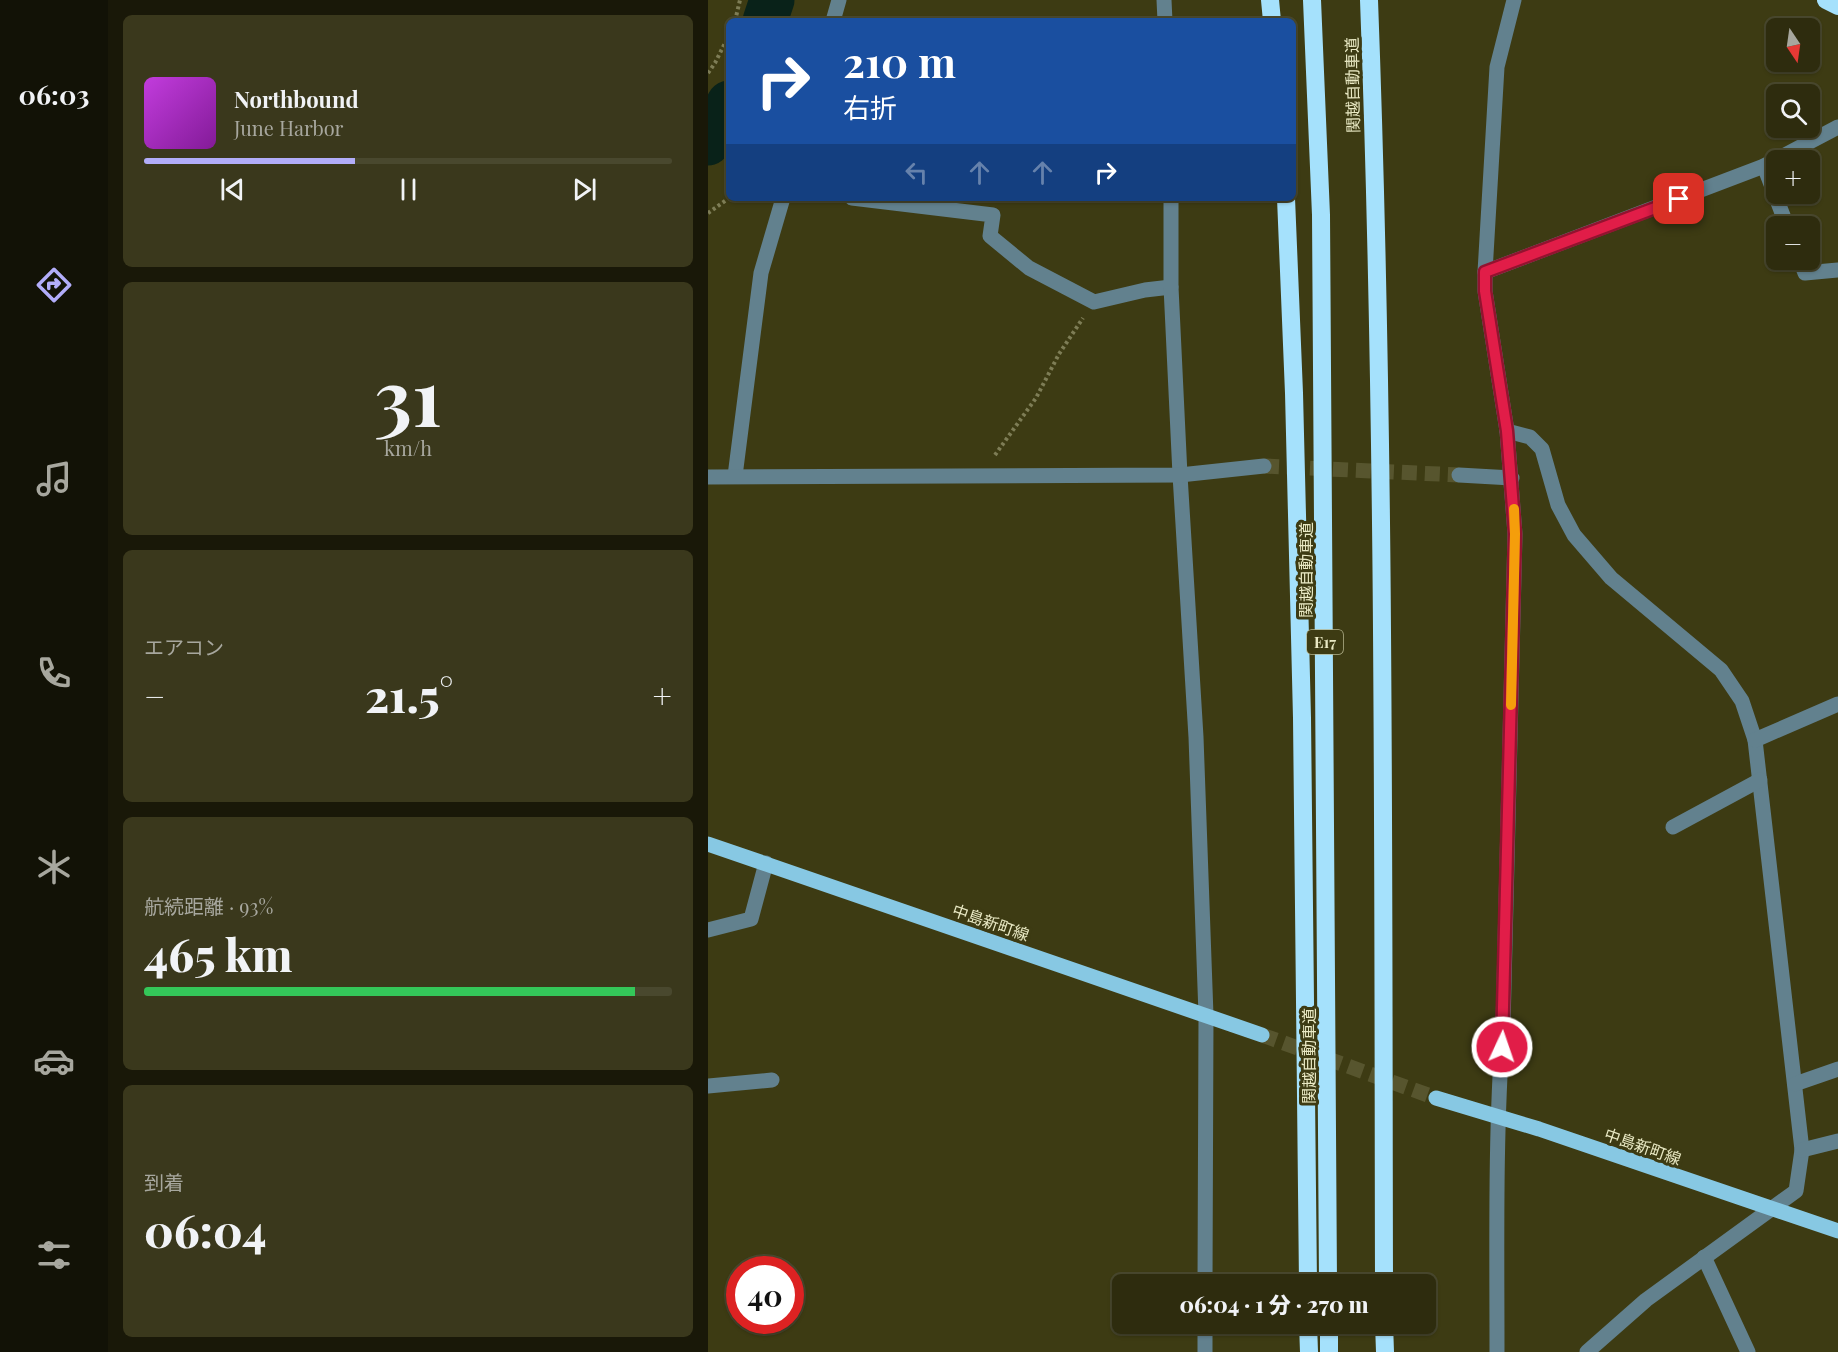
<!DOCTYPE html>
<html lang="ja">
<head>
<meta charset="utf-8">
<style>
	:root { --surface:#2e2c0e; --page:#3a381c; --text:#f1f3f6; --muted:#a7a79e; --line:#49482e; --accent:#b2adf9 }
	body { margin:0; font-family:"Playfair Display","Noto Sans JP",serif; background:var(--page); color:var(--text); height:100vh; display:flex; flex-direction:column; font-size:22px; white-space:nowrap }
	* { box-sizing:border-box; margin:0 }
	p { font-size:20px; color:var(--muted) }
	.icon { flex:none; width:33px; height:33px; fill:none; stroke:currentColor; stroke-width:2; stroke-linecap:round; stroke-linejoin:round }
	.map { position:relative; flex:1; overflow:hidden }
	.drawer { display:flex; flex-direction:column; gap:15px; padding:15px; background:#191808; width:600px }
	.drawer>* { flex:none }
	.guide { position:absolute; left:18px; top:18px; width:570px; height:183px; border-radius:9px; box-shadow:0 2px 4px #0004,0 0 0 2px var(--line); background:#1a4fa0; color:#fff; overflow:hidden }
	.needle { width:39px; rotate:167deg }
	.fabs { position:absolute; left:1058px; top:18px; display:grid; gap:12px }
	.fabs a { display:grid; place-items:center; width:54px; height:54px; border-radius:9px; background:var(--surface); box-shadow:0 2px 4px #0004,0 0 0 2px var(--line); font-size:30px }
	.speed { position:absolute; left:18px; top:1256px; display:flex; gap:12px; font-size:30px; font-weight:700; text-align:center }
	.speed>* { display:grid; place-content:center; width:78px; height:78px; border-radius:50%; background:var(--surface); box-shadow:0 2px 4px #0004,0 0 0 2px var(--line); line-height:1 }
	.speed .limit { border:9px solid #d22; background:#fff; color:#111 }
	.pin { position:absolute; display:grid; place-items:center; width:51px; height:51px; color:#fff; margin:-26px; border-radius:12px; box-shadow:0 3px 9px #0006 }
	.me { position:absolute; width:66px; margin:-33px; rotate:3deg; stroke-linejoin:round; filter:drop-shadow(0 0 4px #0008) }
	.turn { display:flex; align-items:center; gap:21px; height:126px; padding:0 18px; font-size:27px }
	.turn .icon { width:78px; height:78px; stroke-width:2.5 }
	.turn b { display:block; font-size:42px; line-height:51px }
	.lanes { display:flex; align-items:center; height:57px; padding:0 18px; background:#0003; justify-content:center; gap:30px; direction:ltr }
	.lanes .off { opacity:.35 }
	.big { font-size:45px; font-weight:800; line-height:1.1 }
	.drawer .widget { flex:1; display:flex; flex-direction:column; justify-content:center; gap:9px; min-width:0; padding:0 21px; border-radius:9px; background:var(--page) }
	.drawer .dial { align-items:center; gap:0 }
	.dial b { font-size:78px; line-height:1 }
	.song { display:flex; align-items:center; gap:18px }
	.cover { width:72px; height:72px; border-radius:9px; background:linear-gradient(135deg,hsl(290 70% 55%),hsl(290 70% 35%)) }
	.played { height:6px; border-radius:3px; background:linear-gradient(90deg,var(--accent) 40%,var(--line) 40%) }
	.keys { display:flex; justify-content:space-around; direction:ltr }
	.heat { display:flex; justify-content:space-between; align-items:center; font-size:33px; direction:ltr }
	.charge { height:9px; border-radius:4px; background:linear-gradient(90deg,#34c759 93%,var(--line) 0) }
	.trip { position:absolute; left:404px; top:1274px; width:324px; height:60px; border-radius:9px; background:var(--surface); box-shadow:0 2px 4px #0004,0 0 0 2px var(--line); font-weight:800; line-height:60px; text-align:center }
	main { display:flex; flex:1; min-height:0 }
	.tabs { display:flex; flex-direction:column; width:108px; justify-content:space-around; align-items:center; background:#121206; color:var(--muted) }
	.tabs .icon { width:42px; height:42px }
	.tabs .active { color:var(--accent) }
	.tabs b { font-size:27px; color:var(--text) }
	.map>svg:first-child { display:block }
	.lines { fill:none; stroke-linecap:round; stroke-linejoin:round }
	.river { stroke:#092219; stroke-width:45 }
	.minor-tunnel { stroke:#57552e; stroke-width:15; stroke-dasharray:15 8; stroke-linecap:butt }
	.major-tunnel { stroke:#57552e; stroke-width:15; stroke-dasharray:15 8; stroke-linecap:butt }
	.path { stroke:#7e7d56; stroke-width:4; stroke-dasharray:3 3; stroke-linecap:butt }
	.minor { stroke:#62818e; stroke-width:15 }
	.major { stroke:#87c8e3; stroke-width:15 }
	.highway { stroke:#a5e1fc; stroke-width:18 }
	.route-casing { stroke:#92132f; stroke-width:15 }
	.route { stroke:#e11d48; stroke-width:10 }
	.slow { stroke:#f59e0b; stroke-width:10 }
	.labels { text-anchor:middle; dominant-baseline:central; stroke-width:6; stroke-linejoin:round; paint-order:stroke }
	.shield { fill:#3d3b13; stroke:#b5b58f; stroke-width:1.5 }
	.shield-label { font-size:15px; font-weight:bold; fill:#e9e9c4 }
	.street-label { font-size:16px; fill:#e9e9c4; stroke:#3d3b13 }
</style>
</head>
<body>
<main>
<nav class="tabs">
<b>06:03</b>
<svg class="icon active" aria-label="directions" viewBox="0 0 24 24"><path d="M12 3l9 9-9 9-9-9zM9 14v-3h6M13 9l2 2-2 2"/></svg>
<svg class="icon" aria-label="music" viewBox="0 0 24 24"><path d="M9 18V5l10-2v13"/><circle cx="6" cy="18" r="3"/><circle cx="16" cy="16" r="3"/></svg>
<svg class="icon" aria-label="phone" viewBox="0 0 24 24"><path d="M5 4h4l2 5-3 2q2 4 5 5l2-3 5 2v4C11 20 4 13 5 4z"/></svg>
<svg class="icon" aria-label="climate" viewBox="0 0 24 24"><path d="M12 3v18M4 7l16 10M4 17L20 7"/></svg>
<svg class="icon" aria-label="car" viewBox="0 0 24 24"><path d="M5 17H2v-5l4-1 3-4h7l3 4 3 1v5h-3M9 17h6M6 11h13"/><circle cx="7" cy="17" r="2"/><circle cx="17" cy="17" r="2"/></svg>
<svg class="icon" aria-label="filters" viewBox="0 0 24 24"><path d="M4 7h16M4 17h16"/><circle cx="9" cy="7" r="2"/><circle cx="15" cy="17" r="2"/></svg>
</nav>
<section class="drawer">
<div class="widget">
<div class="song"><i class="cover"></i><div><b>Northbound</b><p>June Harbor</p></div></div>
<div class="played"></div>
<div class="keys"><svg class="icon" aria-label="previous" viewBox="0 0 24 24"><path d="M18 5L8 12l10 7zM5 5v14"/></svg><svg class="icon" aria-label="pause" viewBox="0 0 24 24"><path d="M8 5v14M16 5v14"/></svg><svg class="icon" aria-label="next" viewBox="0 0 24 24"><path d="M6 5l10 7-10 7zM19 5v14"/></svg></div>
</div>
<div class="widget dial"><b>31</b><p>km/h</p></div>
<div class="widget"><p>エアコン</p>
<div class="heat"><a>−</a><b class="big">21.5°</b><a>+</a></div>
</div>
<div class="widget"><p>航続距離 · 93%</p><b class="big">465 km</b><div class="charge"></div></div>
<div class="widget"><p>到着</p><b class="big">06:04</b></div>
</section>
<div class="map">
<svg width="1130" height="1352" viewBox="0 0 1130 1352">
	<rect width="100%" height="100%" fill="#3d3b13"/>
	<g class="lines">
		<g class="river">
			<polyline points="57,21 64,0"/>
			<polyline points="0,143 21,103"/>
		</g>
		<polyline class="minor-tunnel" points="556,466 751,475"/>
		<polyline class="major-tunnel" points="554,1035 728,1098"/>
		<g class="path">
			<polyline points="27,21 32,0"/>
			<polyline points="0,73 7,63 21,35"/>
			<polyline points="0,213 21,198"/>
			<polyline points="287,455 328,398 351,354 375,318"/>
		</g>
		<g class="minor">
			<polyline points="456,0 457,21"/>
			<polyline points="125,21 131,0"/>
			<polyline points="1056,166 1079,226"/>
			<polyline points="144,198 285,215 282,236 321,268 386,302 437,290 463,287"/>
			<polyline points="463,198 463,287 472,475 488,737 498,1015 497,1284"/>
			<polyline points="1092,260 1097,273 1130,270"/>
			<polyline points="777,272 1056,166 1130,127"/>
			<polyline points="799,431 822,437 834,449 850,505 866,535 903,578 1013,670 1034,701 1047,740 1094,1150 1088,1191 938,1300 879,1352"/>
			<polyline points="751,475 804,478"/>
			<polyline points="27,476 53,273 75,198"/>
			<polyline points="0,477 472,475 556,466"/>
			<polyline points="1047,740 1130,704"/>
			<polyline points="965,827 1052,780"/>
			<polyline points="0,930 43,919 58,863"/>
			<polyline points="1087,1084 1130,1069"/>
			<polyline points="0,1086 64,1080"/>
			<polyline points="1094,1150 1130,1141"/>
			<polyline points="996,1257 1040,1352"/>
			<polyline points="497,1352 497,1323"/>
			<path d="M789,1352C789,1243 787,1135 795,1026L807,534L799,431L777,291V272L789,67L806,0"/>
		</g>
		<g class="major">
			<polyline points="0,844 554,1035"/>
			<polyline points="728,1098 831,1129 1130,1231"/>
		</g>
		<g class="highway">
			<polyline points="562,0 564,21"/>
			<polyline points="604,0 613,215 620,1284"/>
			<path d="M661,0C677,428 675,856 676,1284"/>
			<polyline points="1118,0 1130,6"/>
			<polyline points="578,198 586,393 594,718 600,1284"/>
			<polyline points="600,1323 601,1352"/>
			<polyline points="621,1323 621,1352"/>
			<polyline points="676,1323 677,1352"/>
		</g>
	</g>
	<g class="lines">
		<defs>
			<polyline id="route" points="794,1047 807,534 799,431 777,291 777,272 971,199"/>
		</defs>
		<use href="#route" class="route-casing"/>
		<use href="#route" class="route"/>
		<polyline class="slow" points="803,705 807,534 806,509"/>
	</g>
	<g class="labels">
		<rect class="shield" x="599" y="630" width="36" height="24" rx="4.5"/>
		<g class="shield-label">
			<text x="617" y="642">E17</text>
		</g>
		<g class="street-label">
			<text transform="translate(644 85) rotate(-91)">関越自動車道</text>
			<text transform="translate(597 570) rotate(-90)">関越自動車道</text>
			<text transform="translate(283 922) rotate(19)">中島新町線</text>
			<text transform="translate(600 1056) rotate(-90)">関越自動車道</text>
			<text transform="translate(935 1146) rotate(19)">中島新町線</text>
		</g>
	</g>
</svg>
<div class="fabs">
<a><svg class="needle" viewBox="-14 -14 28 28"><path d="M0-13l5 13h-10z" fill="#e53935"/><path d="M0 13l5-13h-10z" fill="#a7a79e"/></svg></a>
<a><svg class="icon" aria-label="search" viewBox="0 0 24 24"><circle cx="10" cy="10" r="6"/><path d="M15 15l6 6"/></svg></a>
<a>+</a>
<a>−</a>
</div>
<div class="speed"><div class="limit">40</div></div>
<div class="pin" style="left:971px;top:199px;background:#d93025"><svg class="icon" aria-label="arrive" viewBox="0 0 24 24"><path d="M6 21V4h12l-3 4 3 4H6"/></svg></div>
<svg class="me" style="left:794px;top:1047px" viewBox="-20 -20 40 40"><circle r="17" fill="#e11d48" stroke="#fff" stroke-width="3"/><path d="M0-11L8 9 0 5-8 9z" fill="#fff"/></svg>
<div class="trip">06:04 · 1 分 · 270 m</div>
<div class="guide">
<div class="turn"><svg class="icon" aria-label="right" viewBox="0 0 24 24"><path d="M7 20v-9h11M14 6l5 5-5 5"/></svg><div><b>210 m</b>右折</div></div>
<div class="lanes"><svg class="icon off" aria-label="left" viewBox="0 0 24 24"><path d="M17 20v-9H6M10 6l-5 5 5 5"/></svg><svg class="icon off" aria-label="ahead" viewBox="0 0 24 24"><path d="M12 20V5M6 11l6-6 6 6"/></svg><svg class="icon off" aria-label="ahead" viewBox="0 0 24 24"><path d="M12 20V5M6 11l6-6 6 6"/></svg><svg class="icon" aria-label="right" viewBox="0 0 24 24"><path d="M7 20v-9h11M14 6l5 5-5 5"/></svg></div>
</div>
</div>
</main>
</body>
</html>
